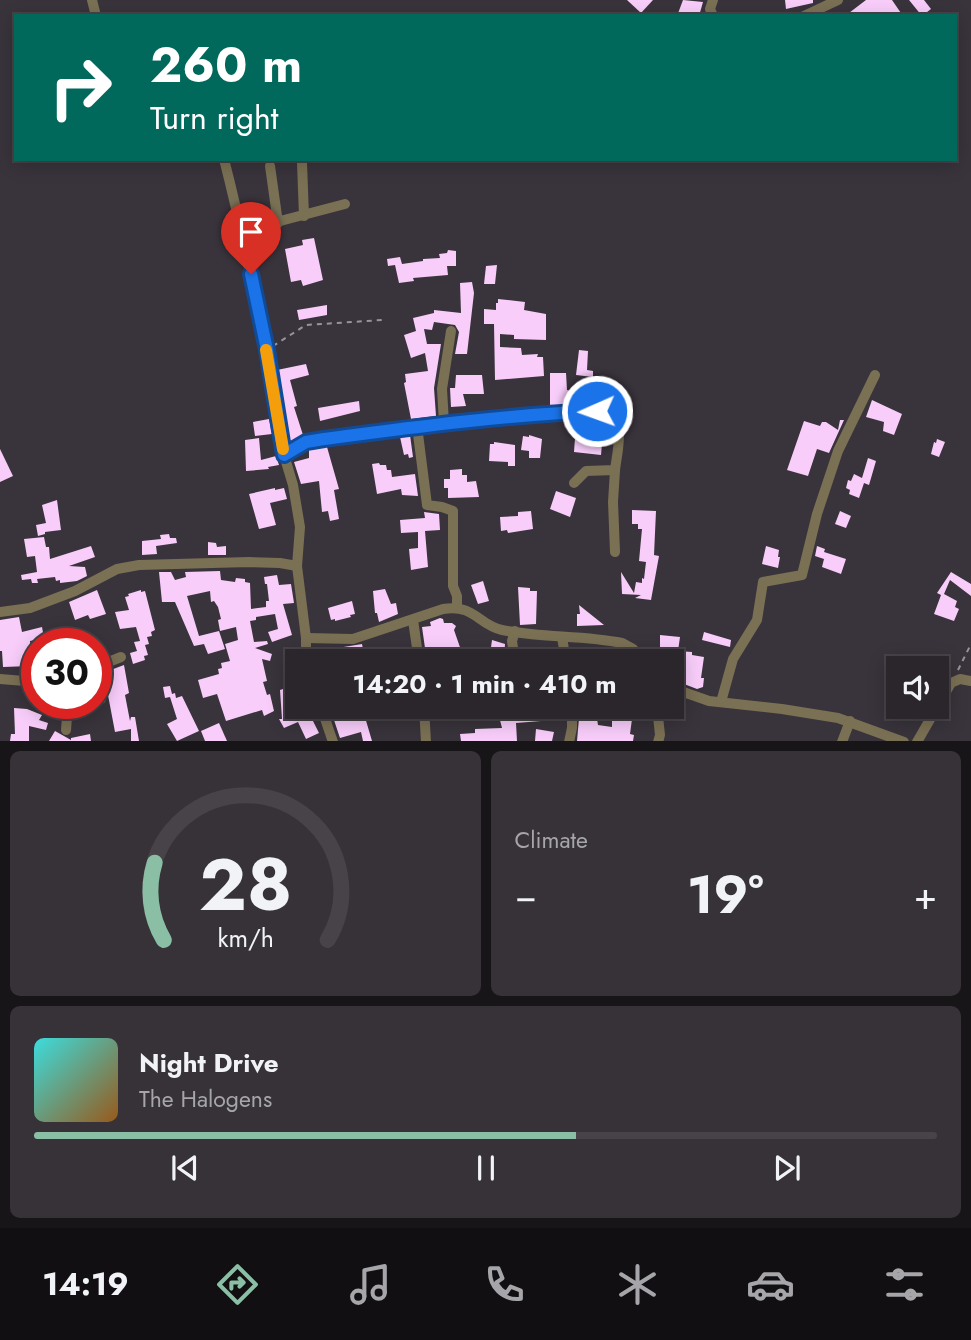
<!DOCTYPE html>
<html lang="en">
<head>
<meta charset="utf-8">
<style>
	:root { --surface:#2b262c; --page:#373238; --text:#f1f3f6; --muted:#a6a5a9; --line:#474348; --accent:#8abfa5 }
	body { margin:0; font-family:Jost,sans-serif; background:var(--page); color:var(--text); height:100vh; display:flex; flex-direction:column; font-size:26px; white-space:nowrap }
	* { box-sizing:border-box; margin:0 }
	p { font-size:23px; color:var(--muted) }
	.icon { flex:none; width:38px; height:38px; fill:none; stroke:currentColor; stroke-width:2; stroke-linecap:round; stroke-linejoin:round }
	.map { position:relative; height:741px; overflow:hidden }
	.sheet { display:flex; flex-direction:column; gap:10px; padding:10px; background:#181518; flex:1 }
	.sheet>* { flex:none }
	.hud { position:absolute; left:14px; top:14px; width:943px; height:147px; border-radius:0px; box-shadow:0 4px 18px #0003,0 0 0 2px var(--line); background:#00695c; color:#fff; overflow:hidden }
	.fabs { position:absolute; left:886px; top:656px; display:grid; gap:14px }
	.fabs a { display:grid; place-items:center; width:63px; height:63px; border-radius:0px; background:var(--surface); box-shadow:0 4px 18px #0003,0 0 0 2px var(--line); font-size:35px }
	.speed { position:absolute; left:21px; top:628px; display:flex; gap:14px; font-size:35px; font-weight:700; text-align:center }
	.speed>* { display:grid; place-content:center; width:91px; height:91px; border-radius:50%; background:var(--surface); box-shadow:0 4px 18px #0003,0 0 0 2px var(--line); line-height:1 }
	.speed .limit { border:10px solid #d22; background:#fff; color:#111 }
	.pin { position:absolute; display:grid; place-items:center; width:60px; height:60px; color:#fff; margin:-72px -30px; border-radius:50% 50% 50% 0; rotate:-45deg; box-shadow:0 0 7px #0007 }
	.pin .icon { rotate:45deg }
	.me { position:absolute; width:77px; margin:-38px; rotate:268deg; stroke-linejoin:round; filter:drop-shadow(0 0 5px #0008) }
	.turn { display:flex; align-items:center; gap:24px; height:147px; padding:0 21px; font-size:32px }
	.turn .icon { width:91px; height:91px; stroke-width:2.5 }
	.turn b { display:block; font-size:49px; line-height:60px }
	.big { font-size:52px; font-weight:700; line-height:1.1 }
	.sheet .tile { flex:1; display:flex; flex-direction:column; justify-content:center; gap:10px; min-width:0; padding:0 24px; border-radius:10px; background:var(--page) }
	.sheet .dial { align-items:center; gap:0 }
	.dial svg { height:182px; overflow:visible; fill:none; stroke:var(--line); stroke-width:7; stroke-linecap:round; text-anchor:middle }
	.dial text { fill:var(--text); stroke:none }
	.song { display:flex; align-items:center; gap:21px }
	.cover { width:84px; height:84px; border-radius:10px; background:linear-gradient(135deg,hsl(180 70% 55%),hsl(30 70% 35%)) }
	.played { height:7px; border-radius:4px; background:linear-gradient(90deg,var(--accent) 60%,var(--line) 60%) }
	.keys { display:flex; justify-content:space-around; direction:ltr }
	.heat { display:flex; justify-content:space-between; align-items:center; font-size:38px; direction:ltr }
	.sheet .tiles { flex:1; display:grid; gap:10px; grid-template-columns:1fr 1fr }
	.tile:last-child { grid-column:span 2 }
	.trip { position:absolute; left:285px; top:649px; width:399px; height:70px; border-radius:0px; background:var(--surface); box-shadow:0 4px 18px #0003,0 0 0 2px var(--line); font-weight:700; line-height:70px; text-align:center }
	.menu { display:flex; height:112px; justify-content:space-around; align-items:center; background:#110f12; color:var(--muted) }
	.menu .icon { width:49px; height:49px }
	.menu .current { color:var(--accent) }
	.menu b { font-size:32px; color:var(--text) }
	.map>svg:first-child { display:block }
	.building { fill:#f8cdfa }
	.lines { fill:none; stroke-linecap:round; stroke-linejoin:round }
	.path { stroke:#99949a; stroke-width:2; stroke-dasharray:5 5; stroke-linecap:butt }
	.minor { stroke:#7a7054; stroke-width:10 }
	.route-casing { stroke:#114b97; stroke-width:18 }
	.route { stroke:#1a73e8; stroke-width:12 }
	.slow { stroke:#f59e0b; stroke-width:12 }
</style>
</head>
<body>
<div class="map">
<svg width="971" height="742" viewBox="0 0 971 742">
	<rect width="100%" height="100%" fill="#39333b"/>
	<g class="building">
		<polygon points="627,0 653,0 641,13"/>
		<polygon points="683,0 703,2 699,16 677,16"/>
		<polygon points="785,0 813,0 813,3 786,9"/>
		<polygon points="866,0 892,0 903,16 845,16"/>
		<polygon points="909,0 924,0 931,9 922,16"/>
		<polygon points="314,238 323,280 303,286 301,280 291,282 285,249 303,245 302,240"/>
		<polygon points="448,250 456,251 456,266 447,266 448,275 413,278 414,281 399,283 395,265 388,266 387,259 400,257 402,264 423,261 423,259 440,258 439,254 447,253"/>
		<polygon points="497,265 495,284 484,284 486,266"/>
		<polygon points="472,282 474,293 467,354 455,354 459,332 455,325 434,322 432,330 424,329 427,344 441,344 434,388 436,416 411,419 404,383 406,382 405,374 428,371 425,353 411,358 404,335 416,331 413,318 434,313 434,310 461,313 460,283"/>
		<polygon points="498,299 525,302 524,310 546,314 546,340 514,339 514,335 500,334 500,347 521,348 522,355 538,354 537,357 543,357 544,376 495,380 494,324 484,324 484,309 496,310 496,303 498,303"/>
		<polygon points="327,305 327,315 299,320 297,310"/>
		<polygon points="579,350 588,351 587,370 593,371 593,377 576,375"/>
		<polygon points="306,364 309,375 290,380 297,406 294,407 303,435 290,442 277,370"/>
		<polygon points="550,373 566,373 567,390 572,391 571,405 550,405"/>
		<polygon points="456,375 482,375 484,394 463,394 466,406 451,407 450,388 455,388"/>
		<polygon points="872,400 902,414 894,435 883,431 884,422 866,417"/>
		<polygon points="359,401 360,411 320,421 318,408"/>
		<polygon points="269,419 272,434 255,436 253,422"/>
		<polygon points="840,420 844,420 829,453 817,449 808,476 787,470 804,421 820,426 822,422 826,422 838,430"/>
		<polygon points="410,435 413,457 409,458 408,454 404,455 400,437"/>
		<polygon points="529,435 542,439 540,458 529,458 529,451 521,450 523,436 529,437"/>
		<polygon points="259,438 261,460 276,456 279,465 268,467 269,469 246,471 245,440"/>
		<polygon points="575,438 591,442 591,444 602,444 601,455 574,452"/>
		<polygon points="937,439 945,442 939,457 931,454 934,442 936,443"/>
		<polygon points="494,442 515,445 515,466 508,466 508,462 489,461 490,444 494,444"/>
		<polygon points="327,447 339,489 334,490 339,519 330,521 328,511 322,512 319,481 301,484 294,462 309,458 309,450"/>
		<polygon points="0,449 13,476 0,482"/>
		<polygon points="868,458 876,461 869,485 864,483 859,498 849,494 850,490 846,488 848,480 851,481 854,474 862,478"/>
		<polygon points="379,463 380,465 386,465 387,470 391,470 392,477 415,474 418,496 402,495 401,489 377,494 372,464"/>
		<polygon points="462,469 462,475 467,475 467,482 476,481 479,497 448,498 448,488 444,488 444,479 450,479 450,470"/>
		<polygon points="275,488 275,490 284,488 287,499 270,503 276,525 259,529 249,494"/>
		<polygon points="556,491 576,498 570,517 550,509"/>
		<polygon points="57,500 61,530 45,532 45,534 38,536 36,525 46,523 42,505"/>
		<polygon points="632,510 656,511 654,555 659,556 651,600 635,598 641,595 622,594 621,572 634,593 636,582 642,583 642,578 644,579 646,562 639,561 642,529 638,529 638,524 632,524"/>
		<polygon points="531,511 533,529 508,533 507,530 501,531 500,517 518,516 518,512"/>
		<polygon points="840,511 851,516 846,528 835,524"/>
		<polygon points="424,512 439,514 440,530 425,531 428,567 411,570 409,549 418,548 418,532 401,533 400,520 425,518"/>
		<polygon points="169,534 170,538 176,538 177,543 156,546 157,554 142,555 142,541 161,539 160,535"/>
		<polygon points="44,537 46,547 49,547 50,559 91,546 95,557 69,566 85,567 87,576 77,581 60,583 60,580 56,581 55,577 37,579 38,583 32,583 31,579 22,580 21,575 37,572 35,556 27,557 24,539"/>
		<polygon points="208,542 216,543 217,547 226,546 226,555 208,555"/>
		<polygon points="766,546 779,550 778,557 780,557 778,568 762,564"/>
		<polygon points="817,546 825,549 824,552 846,559 841,574 822,567 824,559 815,556"/>
		<polygon points="220,571 221,580 235,582 236,578 245,579 245,582 250,583 251,609 266,607 266,601 269,601 267,584 265,584 264,577 277,575 279,585 291,584 294,603 283,604 292,635 272,642 268,632 278,629 275,614 256,617 256,620 250,621 254,642 267,641 268,644 255,648 272,654 270,661 262,659 267,681 263,682 267,695 270,694 274,711 264,716 262,710 226,721 217,694 203,698 198,680 219,674 218,669 222,668 221,663 230,661 225,644 238,640 236,627 220,631 218,620 221,619 218,607 214,601 211,602 210,591 187,596 199,636 219,631 225,649 208,654 204,644 194,646 175,602 162,602 159,572 171,572 175,580 186,577 185,572"/>
		<polygon points="951,572 971,584 971,596 950,580 944,594 957,601 955,607 959,609 954,621 934,614 941,595 937,593"/>
		<polygon points="483,581 489,601 478,604 471,585"/>
		<polygon points="518,587 530,588 530,591 537,591 536,624 520,625"/>
		<polygon points="385,589 391,604 396,603 398,614 379,622 377,613 375,613 373,591"/>
		<polygon points="97,590 106,614 90,619 88,615 75,620 69,602"/>
		<polygon points="141,590 141,592 145,591 155,630 151,632 152,636 147,637 149,644 145,645 148,655 144,656 145,660 133,664 130,653 137,651 134,642 140,641 136,627 120,629 115,612 129,610 125,597 129,596 128,594"/>
		<polygon points="352,601 355,614 350,615 351,617 335,621 335,619 331,620 328,608"/>
		<polygon points="579,605 604,625 577,626 577,614 580,614"/>
		<polygon points="19,617 22,632 42,627 44,638 30,641 31,655 37,654 37,662 31,662 31,666 3,667 2,651 0,651 0,620"/>
		<polygon points="440,618 443,619 444,623 452,623 456,626 454,630 462,653 466,652 470,662 427,662 422,627 431,626 430,622"/>
		<polygon points="704,632 731,640 730,647 702,640"/>
		<polygon points="660,635 680,637 678,651 692,652 692,655 704,657 701,678 704,678 703,687 697,689 684,684 686,669 672,666 670,658 660,654"/>
		<polygon points="492,640 505,644 504,662 489,662"/>
		<polygon points="362,644 364,655 335,662 321,662 319,651"/>
		<polygon points="397,649 400,660 382,662 380,653"/>
		<polygon points="124,665 129,693 125,695 130,721 131,717 135,717 139,741 131,741 131,729 115,732 108,695 99,687 96,676 109,674 108,671"/>
		<polygon points="170,686 172,694 175,693 176,698 182,696 199,731 177,741 167,724 177,719 170,697 165,698 163,687"/>
		<polygon points="286,688 292,701 294,700 297,707 302,707 308,721 312,719 319,733 306,739 298,722 284,728 279,719 282,719 280,690"/>
		<polygon points="333,707 362,707 372,741 363,741 361,732 340,738 332,714 335,712"/>
		<polygon points="580,707 595,707 598,725 612,727 612,720 617,720 619,707 649,707 650,721 632,719 630,734 634,735 633,741 577,741"/>
		<polygon points="14,708 27,709 42,715 39,720 48,723 46,730 29,726 29,741 10,741 11,734 15,734"/>
		<polygon points="511,708 529,710 529,713 540,712 541,721 516,723 517,741 461,741 460,734 475,733 475,729 502,728 498,712"/>
		<polygon points="219,723 227,741 205,741 201,731"/>
		<polygon points="536,729 554,732 552,741 535,741"/>
		<polygon points="55,731 71,740 71,738 90,734 91,741 49,741"/>
	</g>
	<g class="lines">
		<g class="path">
			<polyline points="273,346 306,325 382,320"/>
			<polyline points="958,670 971,644"/>
		</g>
		<g class="minor">
			<polyline points="92,0 96,16"/>
			<polyline points="713,0 710,9 713,16"/>
			<polyline points="804,16 838,0"/>
			<path d="M224,159C249,257 267,356 284,455"/>
			<polyline points="302,163 304,216"/>
			<polyline points="270,166 278,223"/>
			<polyline points="242,231 345,204"/>
			<polyline points="444,423 442,389 451,331"/>
			<polyline points="417,426 427,505 442,507 453,511 453,586 457,596 457,607"/>
			<polyline points="615,470 613,502 615,552"/>
			<polyline points="0,612 30,608 75,591 117,569 139,565 249,562 280,563 297,566"/>
			<polyline points="413,620 419,662"/>
			<polyline points="562,637 566,662"/>
			<path d="M306,638L353,639L443,609C475,604 478,625 502,630C542,638 583,635 622,643L633,649L644,662"/>
			<path d="M306,662V638L297,566L300,527L293,485L284,455L306,442L434,424L548,413L610,412C625,426 617,452 615,470L586,471L574,483"/>
			<polyline points="515,662 512,641 515,631"/>
			<polyline points="96,667 121,657"/>
			<polyline points="0,679 37,682"/>
			<polyline points="672,688 709,701 782,709 838,718 904,742"/>
			<polyline points="96,699 101,699"/>
			<polyline points="721,702 733,659 757,620 763,582 802,575 817,514 838,451 875,375"/>
			<polyline points="321,707 333,742"/>
			<polyline points="424,707 426,742"/>
			<polyline points="657,707 660,735 658,742"/>
			<polyline points="66,730 68,704"/>
			<polyline points="569,742 572,728 572,707"/>
			<polyline points="842,742 850,721"/>
			<polyline points="917,742 951,683 960,679 971,681"/>
		</g>
	</g>
	<g class="lines">
		<defs>
			<path id="route" d="M251,274L267,350L284,455L306,442L324,439C415,427 505,415 597,411"/>
		</defs>
		<use href="#route" class="route-casing"/>
		<use href="#route" class="route"/>
		<polyline class="slow" points="266,350 283,449"/>
	</g>
</svg>
<div class="fabs">
<a><svg class="icon" aria-label="sound" viewBox="0 0 24 24"><path d="M4 9h4l5-4v14l-5-4H4zM17 9q2 3 0 6"/></svg></a>
</div>
<div class="speed"><div class="limit">30</div></div>
<div class="pin" style="left:251px;top:274px;background:#d93025"><svg class="icon" aria-label="arrive" viewBox="0 0 24 24"><path d="M6 21V4h12l-3 4 3 4H6"/></svg></div>
<svg class="me" style="left:597px;top:411px" viewBox="-20 -20 40 40"><circle r="17" fill="#1a73e8" stroke="#fff" stroke-width="3"/><path d="M0-11L8 9 0 5-8 9z" fill="#fff"/></svg>
<div class="trip">14:20 · 1 min · 410 m</div>
<div class="hud">
<div class="turn"><svg class="icon" aria-label="right" viewBox="0 0 24 24"><path d="M7 20v-9h11M14 6l5 5-5 5"/></svg><div><b>260 m</b>Turn right</div></div>
</div>
</div>
<section class="sheet">
<div class="tiles">
<div class="tile dial"><svg viewBox="0 0 100 80">
<path d="M14 69A42 42 0 1 1 86 69"/>
<path d="M14 69A42 42 0 0 1 10 35" stroke="#8abfa5"/>
<text x="50" y="56" font-size="32" font-weight="700">28</text>
<text x="50" y="72" font-size="11">km/h</text>
</svg></div>
<div class="tile"><p>Climate</p>
<div class="heat"><a>−</a><b class="big">19°</b><a>+</a></div>
</div>
<div class="tile">
<div class="song"><i class="cover"></i><div><b>Night Drive</b><p>The Halogens</p></div></div>
<div class="played"></div>
<div class="keys"><svg class="icon" aria-label="previous" viewBox="0 0 24 24"><path d="M18 5L8 12l10 7zM5 5v14"/></svg><svg class="icon" aria-label="pause" viewBox="0 0 24 24"><path d="M8 5v14M16 5v14"/></svg><svg class="icon" aria-label="next" viewBox="0 0 24 24"><path d="M6 5l10 7-10 7zM19 5v14"/></svg></div>
</div>
</div>
</section>
<nav class="menu">
<b>14:19</b>
<svg class="icon current" aria-label="directions" viewBox="0 0 24 24"><path d="M12 3l9 9-9 9-9-9zM9 14v-3h6M13 9l2 2-2 2"/></svg>
<svg class="icon" aria-label="music" viewBox="0 0 24 24"><path d="M9 18V5l10-2v13"/><circle cx="6" cy="18" r="3"/><circle cx="16" cy="16" r="3"/></svg>
<svg class="icon" aria-label="phone" viewBox="0 0 24 24"><path d="M5 4h4l2 5-3 2q2 4 5 5l2-3 5 2v4C11 20 4 13 5 4z"/></svg>
<svg class="icon" aria-label="climate" viewBox="0 0 24 24"><path d="M12 3v18M4 7l16 10M4 17L20 7"/></svg>
<svg class="icon" aria-label="car" viewBox="0 0 24 24"><path d="M5 17H2v-5l4-1 3-4h7l3 4 3 1v5h-3M9 17h6M6 11h13"/><circle cx="7" cy="17" r="2"/><circle cx="17" cy="17" r="2"/></svg>
<svg class="icon" aria-label="filters" viewBox="0 0 24 24"><path d="M4 7h16M4 17h16"/><circle cx="9" cy="7" r="2"/><circle cx="15" cy="17" r="2"/></svg>
</nav>
</body>
</html>
